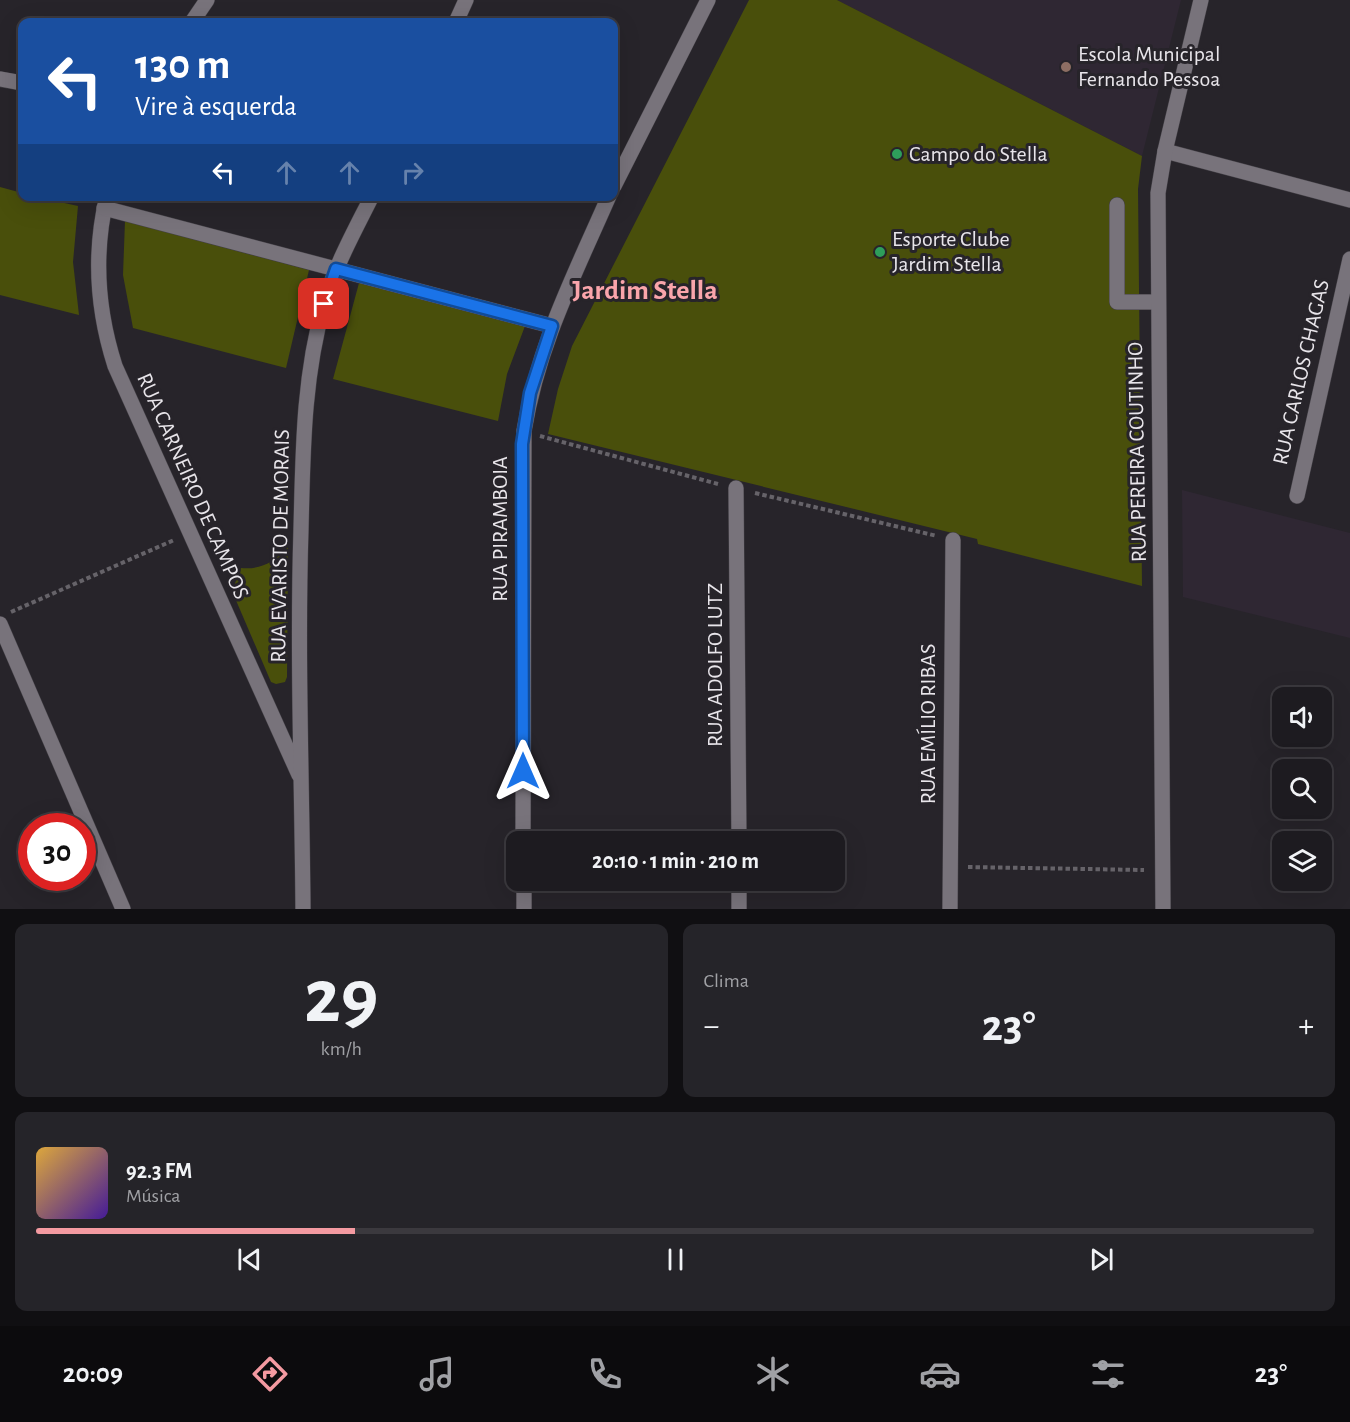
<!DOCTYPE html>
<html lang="pt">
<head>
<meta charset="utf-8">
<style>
	:root { --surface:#1d1b20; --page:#252429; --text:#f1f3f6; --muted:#a0a1a5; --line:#3b393e; --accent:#f49aa1 }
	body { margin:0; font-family:"Alegreya Sans",sans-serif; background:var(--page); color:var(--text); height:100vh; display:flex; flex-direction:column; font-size:22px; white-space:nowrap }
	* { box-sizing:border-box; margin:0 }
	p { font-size:20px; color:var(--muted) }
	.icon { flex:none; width:33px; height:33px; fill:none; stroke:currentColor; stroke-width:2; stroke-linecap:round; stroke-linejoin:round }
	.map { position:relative; height:909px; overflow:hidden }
	.panel { display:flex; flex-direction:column; gap:15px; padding:15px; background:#100f12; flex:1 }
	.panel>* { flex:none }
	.guide { position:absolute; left:18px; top:18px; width:600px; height:183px; border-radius:12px; box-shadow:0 6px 24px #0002,0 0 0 2px var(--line); background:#1a4fa0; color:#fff; overflow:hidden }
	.buttons { position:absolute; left:1272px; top:687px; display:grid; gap:12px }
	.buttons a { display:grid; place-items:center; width:60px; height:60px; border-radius:12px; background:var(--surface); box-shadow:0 6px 24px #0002,0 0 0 2px var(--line); font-size:30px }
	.speed { position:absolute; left:18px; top:813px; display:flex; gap:12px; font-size:30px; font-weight:700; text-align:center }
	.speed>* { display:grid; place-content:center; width:78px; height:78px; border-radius:50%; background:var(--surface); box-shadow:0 6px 24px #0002,0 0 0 2px var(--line); line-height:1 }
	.speed .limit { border:9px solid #d22; background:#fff; color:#111 }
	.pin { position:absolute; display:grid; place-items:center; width:51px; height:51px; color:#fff; margin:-26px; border-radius:12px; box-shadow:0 3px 9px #0006 }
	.me { position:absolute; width:66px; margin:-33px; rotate:0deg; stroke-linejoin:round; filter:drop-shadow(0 0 4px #0008) }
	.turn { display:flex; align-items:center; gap:21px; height:126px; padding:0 18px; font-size:27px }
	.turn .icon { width:78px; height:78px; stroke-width:2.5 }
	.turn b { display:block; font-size:42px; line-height:51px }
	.lanes { display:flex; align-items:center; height:57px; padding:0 18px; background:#0003; justify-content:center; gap:30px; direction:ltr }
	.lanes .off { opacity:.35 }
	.big { font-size:45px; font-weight:700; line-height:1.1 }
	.panel .card { flex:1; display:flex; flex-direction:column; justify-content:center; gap:9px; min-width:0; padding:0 21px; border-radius:12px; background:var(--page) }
	.panel .dial { align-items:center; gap:0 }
	.dial b { font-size:78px; line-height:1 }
	.song { display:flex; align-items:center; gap:18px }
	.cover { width:72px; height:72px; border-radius:9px; background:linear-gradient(135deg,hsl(40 70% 55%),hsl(260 70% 35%)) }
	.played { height:6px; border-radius:3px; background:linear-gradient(90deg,var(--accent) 25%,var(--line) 25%) }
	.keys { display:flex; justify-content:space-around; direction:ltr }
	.heat { display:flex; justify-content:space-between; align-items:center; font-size:33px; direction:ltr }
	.panel .tiles { flex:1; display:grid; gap:15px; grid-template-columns:1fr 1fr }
	.card:last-child { grid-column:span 2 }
	.trip { position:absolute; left:506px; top:831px; width:339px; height:60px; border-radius:12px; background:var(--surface); box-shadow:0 6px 24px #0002,0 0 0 2px var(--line); font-weight:700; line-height:60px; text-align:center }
	.dock { display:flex; height:96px; justify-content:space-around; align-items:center; background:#0c0b0d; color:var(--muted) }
	.dock .icon { width:42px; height:42px }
	.dock .on { color:var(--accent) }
	.dock b { font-size:27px; color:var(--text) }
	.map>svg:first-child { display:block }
	.built { fill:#2f2733 }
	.green { fill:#494f0b }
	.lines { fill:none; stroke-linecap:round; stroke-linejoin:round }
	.minor-casing { stroke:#444147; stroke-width:16 }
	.path { stroke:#666369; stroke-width:4; stroke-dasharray:4.5 3; stroke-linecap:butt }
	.minor { stroke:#78737b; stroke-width:15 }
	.route-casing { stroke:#114b97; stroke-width:15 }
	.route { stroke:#1a73e8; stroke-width:10 }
	.education-dot { fill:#8d6e63; stroke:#27242a; stroke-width:2 }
	.leisure-dot { fill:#2e9e5b; stroke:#27242a; stroke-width:2 }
	.labels { text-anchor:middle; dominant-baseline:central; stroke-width:6; stroke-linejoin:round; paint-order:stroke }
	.poi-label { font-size:22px; fill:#e8e5ea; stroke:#27242a; text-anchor:start }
	.street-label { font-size:22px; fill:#e8e5ea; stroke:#27242a }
	.district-label { font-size:28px; font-weight:bold; fill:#faa5ab; stroke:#27242a }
</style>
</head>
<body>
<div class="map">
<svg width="1350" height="909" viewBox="0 0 1350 909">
	<rect width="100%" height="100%" fill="#27242a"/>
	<g class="built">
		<polygon points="837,0 1181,0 1142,156"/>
		<polygon points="1182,490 1350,533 1350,638 1183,597"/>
	</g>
	<g class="green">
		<polygon points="749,0 837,0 1142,156 1138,189 1142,586 978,544 977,539 548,434 558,389 572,346"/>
		<polygon points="0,187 22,193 22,196 37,197 78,206 73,262 79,315 0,295"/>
		<polygon points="125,221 309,270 286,368 133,328 123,275"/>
		<polygon points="359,283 525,326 507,374 498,421 333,379"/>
		<path d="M288,547L287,677L285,682L276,684L271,682L232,591L241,568C261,570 274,562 288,547Z"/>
	</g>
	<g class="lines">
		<defs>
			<g id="minor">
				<polyline points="192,22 207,0"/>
				<polyline points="456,22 466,0"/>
				<polyline points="0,79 22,83"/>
				<polyline points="1165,151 1350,200"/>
				<polyline points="614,186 708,0"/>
				<path d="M107,196C93,254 97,310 115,366L299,775"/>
				<polyline points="1117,205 1117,302 1158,302"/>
				<polyline points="104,208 552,326"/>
				<polyline points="736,488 739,842"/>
				<polyline points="1297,496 1350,259"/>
				<polyline points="0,624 123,909"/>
				<path d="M523,842L524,431C538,345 574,276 609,196"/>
				<polyline points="524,880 524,909"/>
				<polyline points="739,880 739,909"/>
				<path d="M303,909C302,782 297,655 301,529C303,452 303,378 324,304C335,266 354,232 372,196"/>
				<polyline points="950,909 953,540"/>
				<polyline points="1163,909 1158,193 1165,151 1201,0"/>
			</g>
		</defs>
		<use href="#minor" class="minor-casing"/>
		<g class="path">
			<polyline points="540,436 718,484"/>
			<polyline points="755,493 937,536"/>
			<polyline points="11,612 174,540"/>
			<polyline points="968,867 1144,870"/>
		</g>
		<use href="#minor" class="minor"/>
	</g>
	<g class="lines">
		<defs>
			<polyline id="route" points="324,304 336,269 552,326 530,393 522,444 523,771"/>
		</defs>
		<use href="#route" class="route-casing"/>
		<use href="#route" class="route"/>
	</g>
	<circle class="education-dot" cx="1066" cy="67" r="6"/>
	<g class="leisure-dot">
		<circle cx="897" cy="154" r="6"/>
		<circle cx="880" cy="252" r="6"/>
	</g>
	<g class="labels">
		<g class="poi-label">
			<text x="1078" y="54">Escola Municipal<tspan x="1078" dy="25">Fernando Pessoa</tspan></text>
			<text x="909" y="154">Campo do Stella</text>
			<text x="892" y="239">Esporte Clube<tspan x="892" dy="25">Jardim Stella</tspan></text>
		</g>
		<g class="street-label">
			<text transform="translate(1301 372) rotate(-77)">RUA CARLOS CHAGAS</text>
			<text transform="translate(1137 452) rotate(-91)">RUA PEREIRA COUTINHO</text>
			<text transform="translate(193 486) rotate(66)">RUA CARNEIRO DE CAMPOS</text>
			<text transform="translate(500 529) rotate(-90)">RUA PIRAMBOIA</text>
			<text transform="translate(280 546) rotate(-89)">RUA EVARISTO DE MORAIS</text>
			<text transform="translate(715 665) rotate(-90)">RUA ADOLFO LUTZ</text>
			<text transform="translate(928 724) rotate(-90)">RUA EMÍLIO RIBAS</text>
		</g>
		<g class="district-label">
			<text x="645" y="291">Jardim Stella</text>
		</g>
	</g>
</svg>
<div class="buttons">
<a><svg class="icon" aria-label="sound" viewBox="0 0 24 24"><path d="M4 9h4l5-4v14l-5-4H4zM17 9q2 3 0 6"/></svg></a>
<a><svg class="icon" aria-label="search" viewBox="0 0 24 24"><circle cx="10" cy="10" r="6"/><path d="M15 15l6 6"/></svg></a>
<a><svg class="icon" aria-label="layers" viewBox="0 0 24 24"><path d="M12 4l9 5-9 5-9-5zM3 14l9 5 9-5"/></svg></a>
</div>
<div class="speed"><div class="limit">30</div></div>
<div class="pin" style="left:324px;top:304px;background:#d93025"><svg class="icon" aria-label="arrive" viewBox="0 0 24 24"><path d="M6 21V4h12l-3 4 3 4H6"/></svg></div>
<svg class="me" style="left:523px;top:771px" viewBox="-20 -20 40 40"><path d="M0-17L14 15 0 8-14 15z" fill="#1a73e8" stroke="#fff" stroke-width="4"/></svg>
<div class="trip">20:10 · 1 min · 210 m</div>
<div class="guide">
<div class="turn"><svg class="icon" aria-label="left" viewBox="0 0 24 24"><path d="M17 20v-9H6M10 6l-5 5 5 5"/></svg><div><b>130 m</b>Vire à esquerda</div></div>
<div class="lanes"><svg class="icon" aria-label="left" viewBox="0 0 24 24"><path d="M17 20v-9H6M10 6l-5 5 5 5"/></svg><svg class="icon off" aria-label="ahead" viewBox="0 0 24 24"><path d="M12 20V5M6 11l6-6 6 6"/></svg><svg class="icon off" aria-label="ahead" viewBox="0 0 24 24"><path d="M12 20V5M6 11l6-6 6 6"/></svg><svg class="icon off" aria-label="right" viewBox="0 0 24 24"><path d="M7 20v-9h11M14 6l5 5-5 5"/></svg></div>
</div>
</div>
<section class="panel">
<div class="tiles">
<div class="card dial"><b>29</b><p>km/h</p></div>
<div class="card"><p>Clima</p>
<div class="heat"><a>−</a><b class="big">23°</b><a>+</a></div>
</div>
<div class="card">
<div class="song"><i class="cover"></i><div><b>92.3 FM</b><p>Música</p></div></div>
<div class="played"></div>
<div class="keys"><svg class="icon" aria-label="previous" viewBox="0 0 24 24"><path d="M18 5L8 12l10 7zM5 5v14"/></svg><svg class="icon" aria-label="pause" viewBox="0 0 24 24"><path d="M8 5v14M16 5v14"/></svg><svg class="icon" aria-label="next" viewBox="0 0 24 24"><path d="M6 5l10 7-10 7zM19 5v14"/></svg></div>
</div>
</div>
</section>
<nav class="dock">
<b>20:09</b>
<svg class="icon on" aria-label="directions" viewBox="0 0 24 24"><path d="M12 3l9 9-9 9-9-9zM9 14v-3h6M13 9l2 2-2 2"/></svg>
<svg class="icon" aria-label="music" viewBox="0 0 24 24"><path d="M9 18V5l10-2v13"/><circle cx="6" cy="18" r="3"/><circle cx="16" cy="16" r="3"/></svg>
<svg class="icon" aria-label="phone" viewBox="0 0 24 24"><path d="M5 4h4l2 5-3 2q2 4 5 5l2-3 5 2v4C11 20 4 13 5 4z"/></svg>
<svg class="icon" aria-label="climate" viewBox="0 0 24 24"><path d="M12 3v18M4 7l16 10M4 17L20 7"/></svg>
<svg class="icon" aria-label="car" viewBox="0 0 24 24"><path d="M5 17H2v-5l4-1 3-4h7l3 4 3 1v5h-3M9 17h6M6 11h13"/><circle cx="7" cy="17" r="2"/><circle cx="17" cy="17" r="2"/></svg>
<svg class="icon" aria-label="filters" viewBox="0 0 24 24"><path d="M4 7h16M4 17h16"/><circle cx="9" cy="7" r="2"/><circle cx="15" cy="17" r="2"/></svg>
<b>23°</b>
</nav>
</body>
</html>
